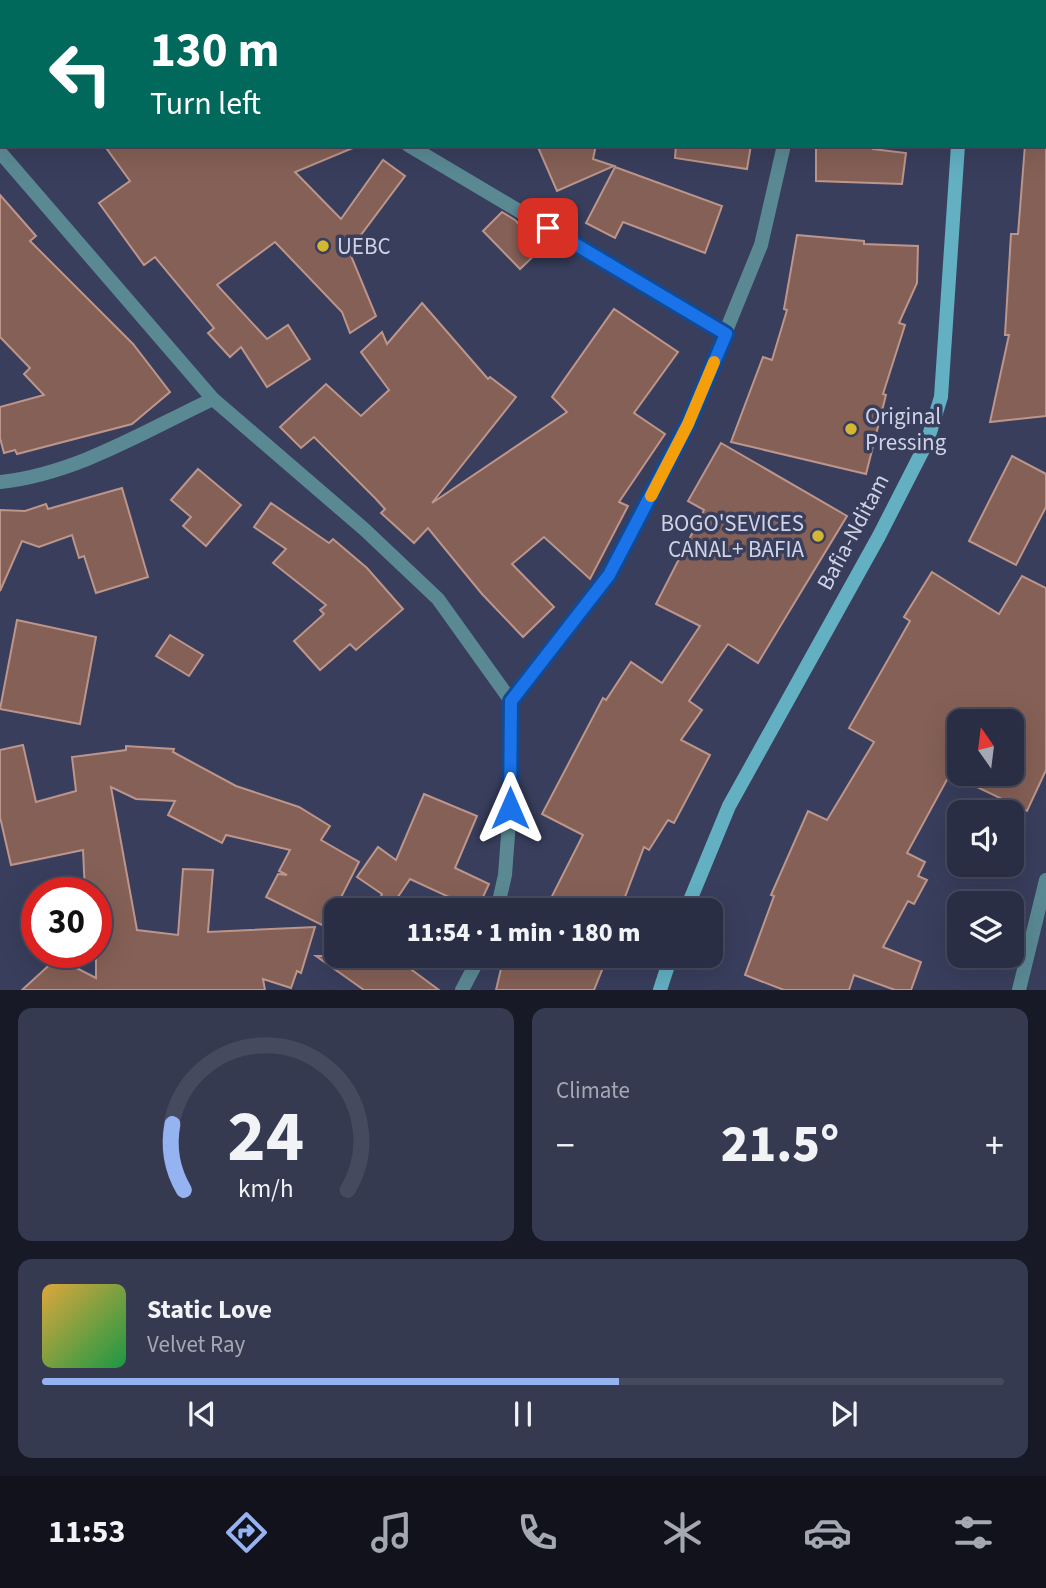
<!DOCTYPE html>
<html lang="en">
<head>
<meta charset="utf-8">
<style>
	:root { --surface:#2a2e45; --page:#363a50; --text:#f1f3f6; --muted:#a5a8b3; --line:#464a5e; --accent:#95b2f1 }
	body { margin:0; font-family:"Source Sans 3",sans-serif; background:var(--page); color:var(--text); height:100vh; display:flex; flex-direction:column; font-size:26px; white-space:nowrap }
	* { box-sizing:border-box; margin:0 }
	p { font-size:23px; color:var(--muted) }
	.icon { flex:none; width:38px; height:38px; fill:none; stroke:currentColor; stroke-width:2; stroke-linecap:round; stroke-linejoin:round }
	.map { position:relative; height:990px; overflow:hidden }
	.drawer { display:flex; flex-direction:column; gap:18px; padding:18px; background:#171926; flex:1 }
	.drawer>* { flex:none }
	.guide { position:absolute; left:0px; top:0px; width:1046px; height:147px; box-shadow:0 7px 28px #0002,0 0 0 2px var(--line); background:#00695c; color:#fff; overflow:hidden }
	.needle { width:46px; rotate:346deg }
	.fabs { position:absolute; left:947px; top:709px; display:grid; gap:14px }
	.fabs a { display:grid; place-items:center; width:77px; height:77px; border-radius:14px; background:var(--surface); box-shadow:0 7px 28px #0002,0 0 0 2px var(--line); font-size:35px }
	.speed { position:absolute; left:21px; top:877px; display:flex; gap:14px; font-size:35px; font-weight:700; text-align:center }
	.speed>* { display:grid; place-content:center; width:91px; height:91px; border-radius:50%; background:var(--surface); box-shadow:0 7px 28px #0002,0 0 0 2px var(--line); line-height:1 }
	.speed .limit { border:10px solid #d22; background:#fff; color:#111 }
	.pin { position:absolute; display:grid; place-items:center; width:60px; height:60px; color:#fff; margin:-30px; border-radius:14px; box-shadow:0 4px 10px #0006 }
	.me { position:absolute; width:77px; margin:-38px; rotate:0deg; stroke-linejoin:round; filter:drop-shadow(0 0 5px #0008) }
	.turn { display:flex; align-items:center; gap:24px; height:147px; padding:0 35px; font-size:32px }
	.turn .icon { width:91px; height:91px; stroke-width:2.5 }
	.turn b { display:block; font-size:49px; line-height:60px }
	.big { font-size:52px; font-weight:800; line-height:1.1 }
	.drawer .widget { flex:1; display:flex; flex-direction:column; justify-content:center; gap:10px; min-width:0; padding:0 24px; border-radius:14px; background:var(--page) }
	.drawer .dial { align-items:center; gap:0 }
	.dial svg { height:182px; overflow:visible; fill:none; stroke:var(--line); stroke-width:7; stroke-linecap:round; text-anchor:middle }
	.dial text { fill:var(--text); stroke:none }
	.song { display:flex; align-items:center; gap:21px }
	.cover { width:84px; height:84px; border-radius:10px; background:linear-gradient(135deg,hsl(40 70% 55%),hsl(140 70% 35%)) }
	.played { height:7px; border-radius:4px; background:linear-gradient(90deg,var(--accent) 60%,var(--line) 60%) }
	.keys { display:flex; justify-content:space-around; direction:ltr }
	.heat { display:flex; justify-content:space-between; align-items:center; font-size:38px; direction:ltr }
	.drawer .tiles { flex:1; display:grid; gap:18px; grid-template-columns:1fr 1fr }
	.widget:last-child { grid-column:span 2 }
	.trip { position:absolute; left:324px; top:898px; width:399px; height:70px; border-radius:14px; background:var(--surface); box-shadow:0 7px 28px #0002,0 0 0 2px var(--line); font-weight:800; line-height:70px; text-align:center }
	.tab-bar { display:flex; height:112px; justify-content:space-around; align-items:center; background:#11121c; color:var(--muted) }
	.tab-bar .icon { width:49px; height:49px }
	.tab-bar .on { color:var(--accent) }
	.tab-bar b { font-size:32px; color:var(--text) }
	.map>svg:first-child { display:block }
	.building { fill:#856056; stroke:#bd958b; stroke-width:2; fill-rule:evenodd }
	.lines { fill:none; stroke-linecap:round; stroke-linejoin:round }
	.minor { stroke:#5a8994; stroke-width:14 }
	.secondary { stroke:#63b0c3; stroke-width:14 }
	.route-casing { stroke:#114b97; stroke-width:18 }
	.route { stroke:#1a73e8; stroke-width:12 }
	.slow { stroke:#f59e0b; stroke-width:12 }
	.poi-dot { fill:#d4b635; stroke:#383e5c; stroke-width:2.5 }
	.labels { text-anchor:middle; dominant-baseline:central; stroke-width:7; stroke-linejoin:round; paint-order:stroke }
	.poi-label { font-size:23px; fill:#cfd3e5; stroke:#383e5c; text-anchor:start }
	.street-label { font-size:23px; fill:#cfd3e5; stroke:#383e5c }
</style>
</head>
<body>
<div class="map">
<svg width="1046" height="990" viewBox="0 0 1046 990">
	<rect width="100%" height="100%" fill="#383e5c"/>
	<g class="building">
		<polygon points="104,145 360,145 295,172 341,219 383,160 405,176 349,251 376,316 350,333 342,312 275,242 217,285 267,339 288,325 310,359 267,387 241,347 230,357 208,333 214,328 155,257 144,265 99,203 130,181"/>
		<polygon points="537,145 596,145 593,159 614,166 557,191"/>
		<polygon points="676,145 751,145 747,169 675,158"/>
		<polygon points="816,145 873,145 873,149 906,153 902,184 816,181"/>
		<polygon points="1025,145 1046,145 1046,416 990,422 1009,335 1005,335 1011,234 1018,234"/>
		<polygon points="615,167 722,206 705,253 623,222 615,238 586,223"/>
		<polygon points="0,195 36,236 30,241 133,344 170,392 132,424 17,454 15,450 4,453 0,438 0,407 44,395 24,374 30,368 0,337"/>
		<polygon points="502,212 515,220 542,248 520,269 483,231"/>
		<polygon points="797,235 864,241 864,244 918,246 917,283 899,323 905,325 883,394 886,395 866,474 731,442 763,357 772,360 787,310 784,309"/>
		<polygon points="422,303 488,379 490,377 516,397 432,503 567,412 552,397 614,309 678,352 634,413 665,434 619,502 628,506 590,579 544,537 512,564 554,607 523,637 482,594 428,528 414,543 381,513 385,509 375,498 314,437 301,448 280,427 326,384 361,416 389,390 361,352 382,332 387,344"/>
		<polygon points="721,443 847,516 758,663 728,644 689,701 702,710 681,740 710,755 674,823 668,820 649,850 644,847 620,910 545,910 583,835 542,814 603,698 606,700 631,662 662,683 700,626 656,604 704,510 688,501"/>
		<polygon points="1012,456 1046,474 1046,507 1016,565 969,541"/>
		<polygon points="198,469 241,505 206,546 183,526 191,517 171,500"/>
		<polygon points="122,488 148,577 96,593 84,556 79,558 72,535 39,547 22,541 0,591 0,510 25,511 46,504 48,509"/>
		<polygon points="271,503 329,543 333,539 367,568 403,609 356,650 350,644 320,670 294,641 324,614 320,610 326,605 273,563 286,549 254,527"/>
		<path d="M932,572L999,614L1022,576L1046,588V770L1027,811L950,774L907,853L925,862L918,876L927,880L914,904L908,901L883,947L921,962L911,990H895L854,975L849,990H784L745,975L774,896L771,895L808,811L827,820L874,742L849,728L910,621L904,617ZM959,721H1012V774H959Z"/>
		<polygon points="17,620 96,637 80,724 0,709"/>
		<polygon points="170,635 203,655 189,676 156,656"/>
		<polygon points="23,745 36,802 76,791 72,757 126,750 126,746 174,749 173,752 236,786 299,807 330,826 321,840 359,862 326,927 266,897 278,874 287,875 279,871 290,850 226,835 222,843 168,815 175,801 136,799 111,787 137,930 178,935 183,869 213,870 208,932 315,927 301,973 297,971 291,988 263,979 265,990 22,990 57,958 96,978 96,892 85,892 83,850 11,865 0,817 0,750"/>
		<polygon points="424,794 477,816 455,868 489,884 477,910 410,879 389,910 375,910 382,894 357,877 378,847 396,860"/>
		<polygon points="316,956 393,956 439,990 364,990"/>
		<polygon points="504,956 557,956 574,961 576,956 594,956 606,960 594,990 496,990"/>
	</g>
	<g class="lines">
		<g class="minor">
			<polyline points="191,0 193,2"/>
			<polyline points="818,2 818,0"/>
			<polyline points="408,145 726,334"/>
			<polyline points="0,152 213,399 364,529 438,599 511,701 510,808 505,875 497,910"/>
			<path d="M0,482C76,474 145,431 213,399"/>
			<polyline points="511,701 609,575 688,424 761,245 784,145"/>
			<polyline points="462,990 480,956"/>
			<polyline points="1019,990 1046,880"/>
		</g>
		<g class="secondary">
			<polyline points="968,2 968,0"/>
			<polyline points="686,910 729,806 879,536 927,442 941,397 958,145"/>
			<polyline points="660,990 671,956"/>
		</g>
	</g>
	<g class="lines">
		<defs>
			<polyline id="route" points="510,808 511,701 609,575 688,424 726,334 548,228"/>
		</defs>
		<use href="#route" class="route-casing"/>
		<use href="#route" class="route"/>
		<polyline class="slow" points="651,496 688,424 714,362"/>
	</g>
	<g class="poi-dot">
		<circle cx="323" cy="246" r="7"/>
		<circle cx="851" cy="429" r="7"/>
		<circle cx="818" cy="536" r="7"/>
	</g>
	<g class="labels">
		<g class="poi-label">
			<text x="337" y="246">UEBC</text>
			<text x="865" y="416">Original<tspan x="865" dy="26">Pressing</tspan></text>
			<text x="804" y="523" text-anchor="end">BOGO'SEVICES<tspan x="804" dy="26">CANAL+ BAFIA</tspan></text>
		</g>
		<g class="street-label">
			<text transform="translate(853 532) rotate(-62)">Bafia-Nditam</text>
		</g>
	</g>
</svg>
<div class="fabs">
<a><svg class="needle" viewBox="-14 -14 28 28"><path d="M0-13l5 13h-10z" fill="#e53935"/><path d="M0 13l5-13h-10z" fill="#a5a8b3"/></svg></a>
<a><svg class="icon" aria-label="sound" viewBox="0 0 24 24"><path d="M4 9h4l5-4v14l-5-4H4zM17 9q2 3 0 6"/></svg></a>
<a><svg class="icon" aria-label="layers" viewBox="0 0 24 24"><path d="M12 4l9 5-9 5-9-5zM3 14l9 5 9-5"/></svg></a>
</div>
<div class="speed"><div class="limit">30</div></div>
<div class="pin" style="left:548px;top:228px;background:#d93025"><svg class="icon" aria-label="arrive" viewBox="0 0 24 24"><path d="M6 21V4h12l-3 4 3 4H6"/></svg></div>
<svg class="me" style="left:510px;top:808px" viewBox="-20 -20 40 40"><path d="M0-17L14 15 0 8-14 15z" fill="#1a73e8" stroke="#fff" stroke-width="4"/></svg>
<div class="trip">11:54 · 1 min · 180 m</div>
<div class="guide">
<div class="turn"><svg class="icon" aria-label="left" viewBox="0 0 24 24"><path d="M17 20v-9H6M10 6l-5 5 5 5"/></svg><div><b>130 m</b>Turn left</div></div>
</div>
</div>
<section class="drawer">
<div class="tiles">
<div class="widget dial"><svg viewBox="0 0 100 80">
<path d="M14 69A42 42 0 1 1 86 69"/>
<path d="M14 69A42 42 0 0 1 9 40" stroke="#95b2f1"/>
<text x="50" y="56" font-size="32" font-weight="700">24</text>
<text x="50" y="72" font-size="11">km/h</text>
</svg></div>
<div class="widget"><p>Climate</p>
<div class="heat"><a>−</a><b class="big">21.5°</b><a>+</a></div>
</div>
<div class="widget">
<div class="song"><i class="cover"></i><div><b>Static Love</b><p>Velvet Ray</p></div></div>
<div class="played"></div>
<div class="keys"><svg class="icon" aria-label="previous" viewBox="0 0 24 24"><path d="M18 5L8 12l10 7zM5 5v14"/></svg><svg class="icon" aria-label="pause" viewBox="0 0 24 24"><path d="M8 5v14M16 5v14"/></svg><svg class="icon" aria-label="next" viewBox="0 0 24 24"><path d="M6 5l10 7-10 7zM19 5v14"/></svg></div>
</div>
</div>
</section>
<nav class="tab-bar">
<b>11:53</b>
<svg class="icon on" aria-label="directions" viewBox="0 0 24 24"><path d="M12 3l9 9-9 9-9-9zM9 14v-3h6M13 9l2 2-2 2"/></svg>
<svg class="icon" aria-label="music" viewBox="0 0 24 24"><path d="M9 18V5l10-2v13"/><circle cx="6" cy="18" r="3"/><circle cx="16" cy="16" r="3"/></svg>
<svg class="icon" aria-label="phone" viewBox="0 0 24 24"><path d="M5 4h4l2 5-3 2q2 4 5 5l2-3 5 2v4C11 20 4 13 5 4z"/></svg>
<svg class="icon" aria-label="climate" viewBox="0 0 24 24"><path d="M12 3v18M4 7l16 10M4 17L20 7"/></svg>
<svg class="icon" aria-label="car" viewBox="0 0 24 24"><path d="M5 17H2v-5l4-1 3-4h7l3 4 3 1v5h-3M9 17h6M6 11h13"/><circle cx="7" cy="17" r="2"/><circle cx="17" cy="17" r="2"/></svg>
<svg class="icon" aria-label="filters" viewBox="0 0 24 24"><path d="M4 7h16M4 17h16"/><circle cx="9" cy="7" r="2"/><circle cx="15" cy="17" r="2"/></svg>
</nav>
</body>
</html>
